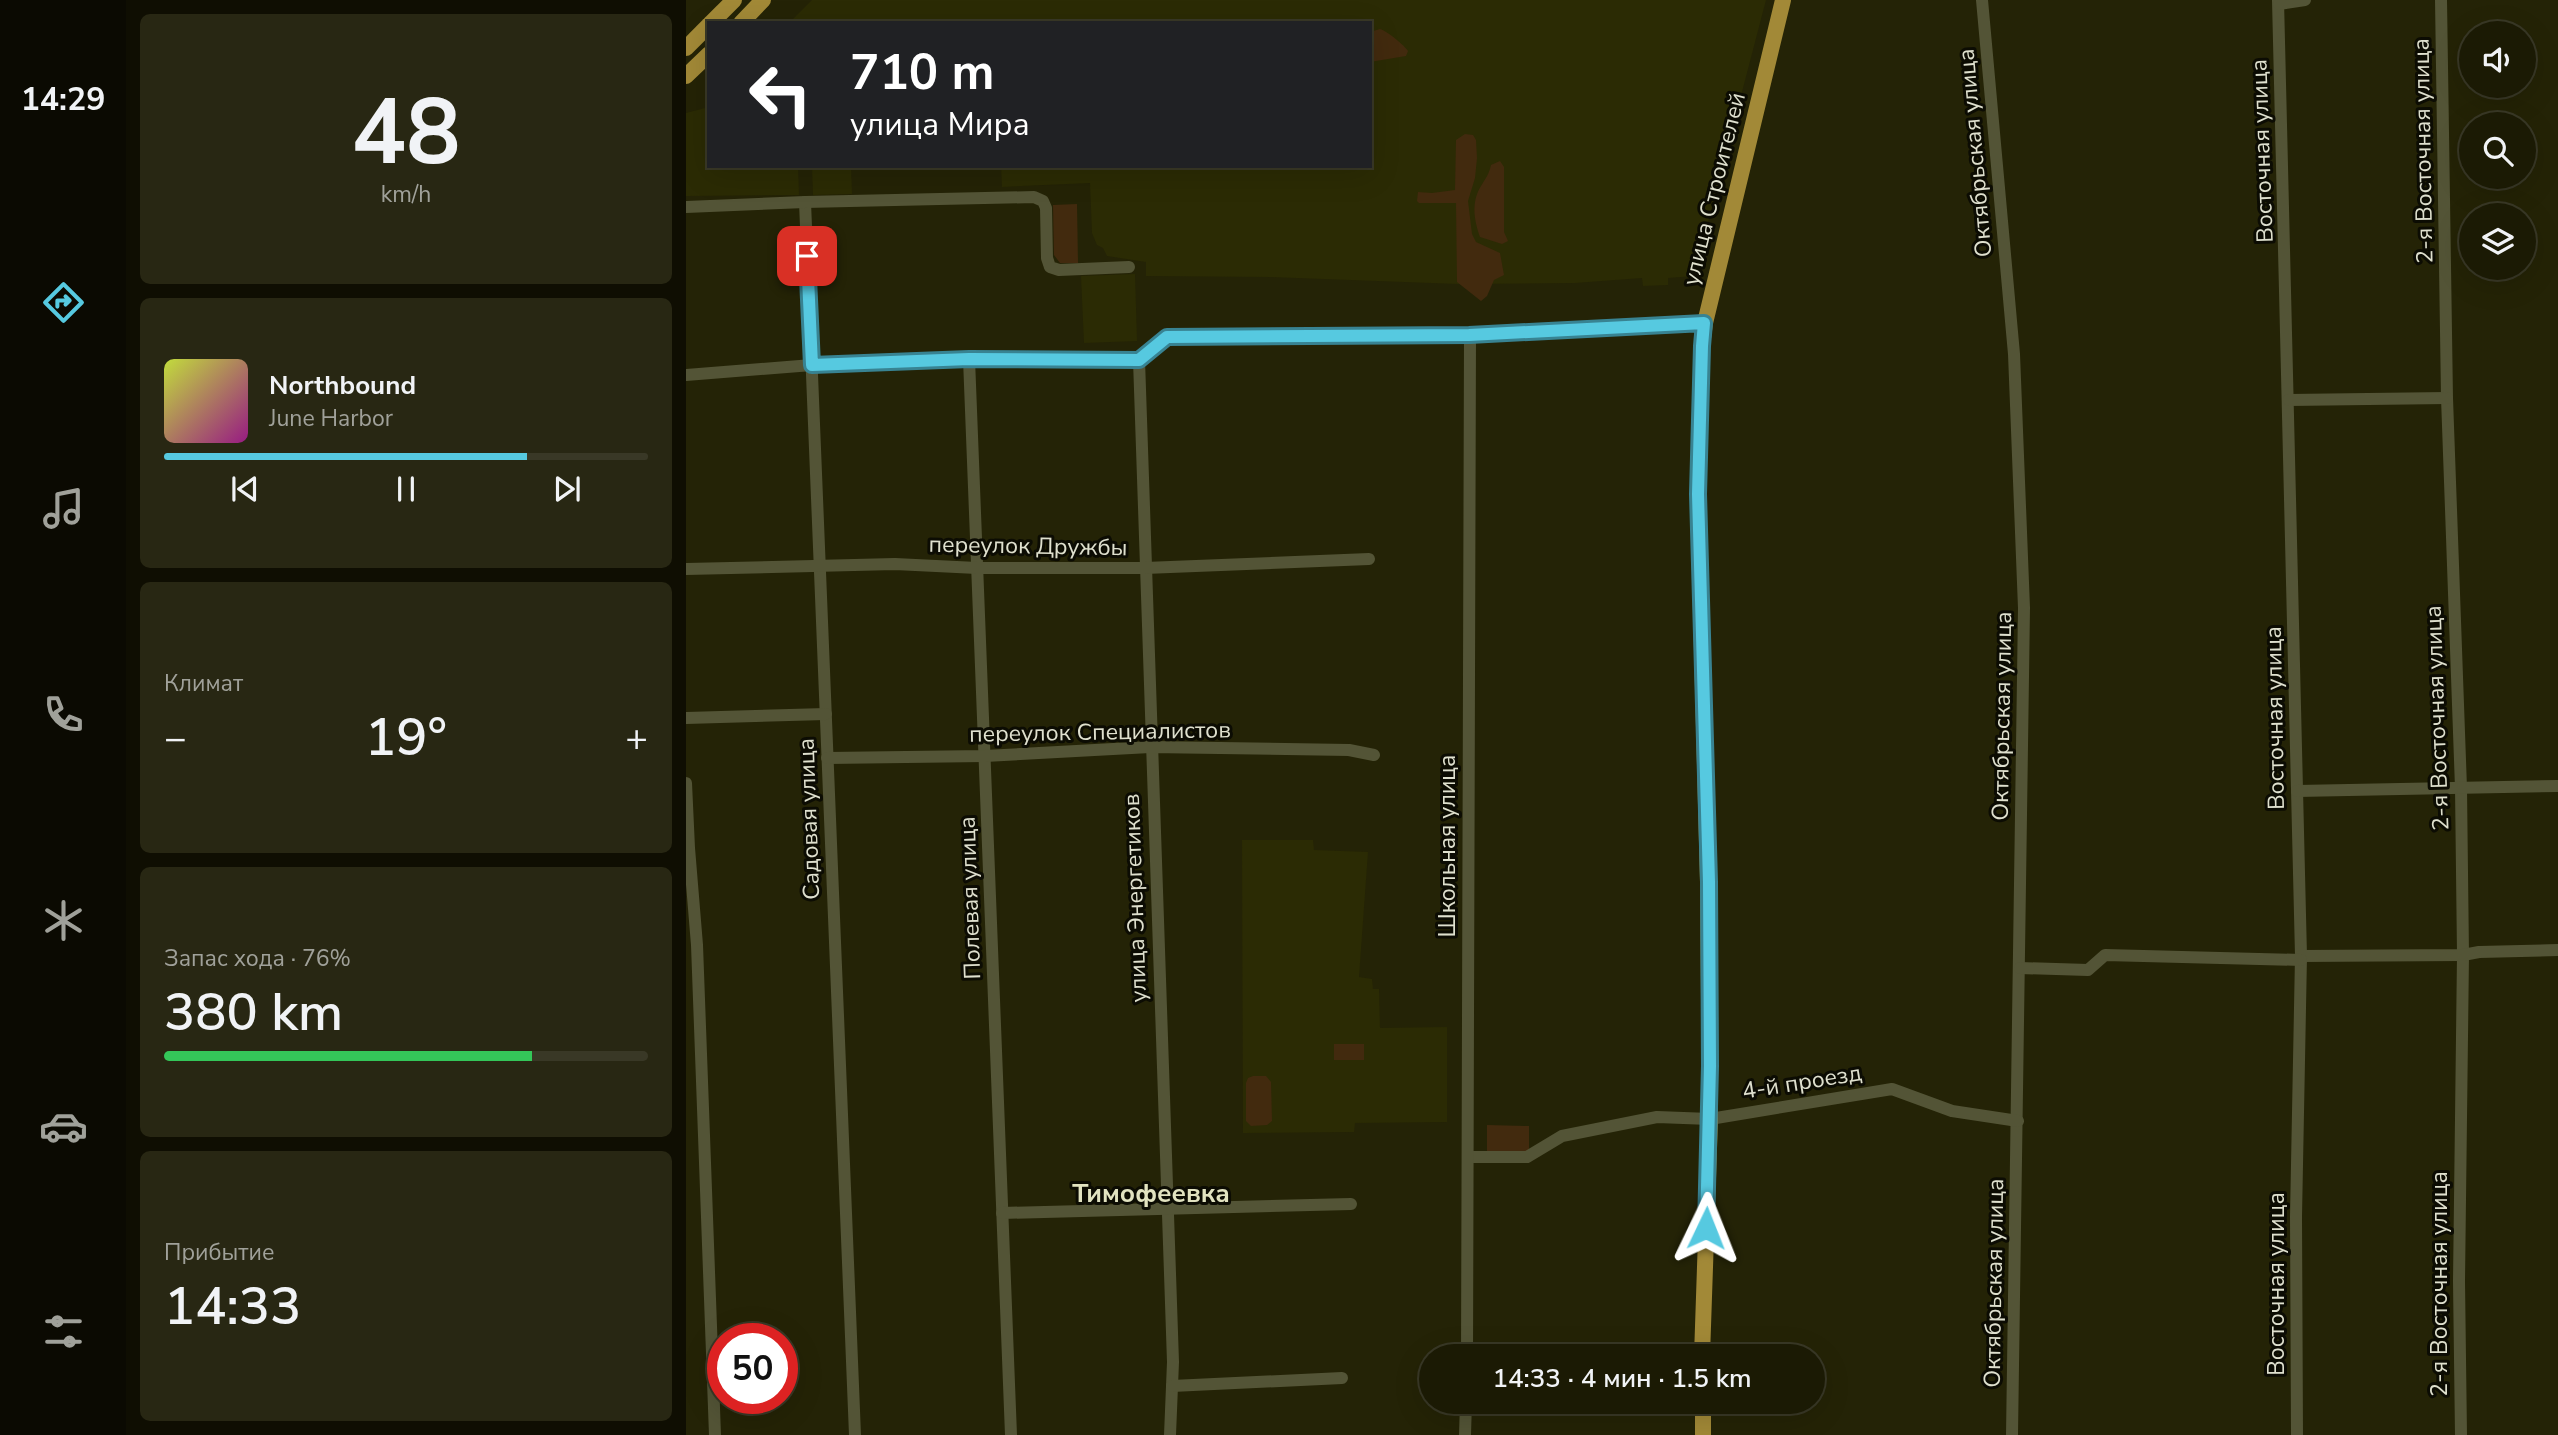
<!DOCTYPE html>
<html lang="ru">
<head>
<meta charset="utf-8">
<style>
	:root { --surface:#1b1a04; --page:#282713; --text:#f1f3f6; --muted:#a0a19a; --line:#393826; --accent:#56c9e0 }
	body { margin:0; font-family:"Nunito Sans",sans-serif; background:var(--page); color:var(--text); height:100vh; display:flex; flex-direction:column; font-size:26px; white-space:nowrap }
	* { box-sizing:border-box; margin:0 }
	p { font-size:23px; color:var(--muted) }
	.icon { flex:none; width:38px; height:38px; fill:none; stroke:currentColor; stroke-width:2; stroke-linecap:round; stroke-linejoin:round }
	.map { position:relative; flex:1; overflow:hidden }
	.panel { display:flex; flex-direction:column; gap:14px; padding:14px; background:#0f0e02; width:560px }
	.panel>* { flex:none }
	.banner { position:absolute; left:21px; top:21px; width:665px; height:147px; border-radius:0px; box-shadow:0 7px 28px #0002,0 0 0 2px var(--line); background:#202124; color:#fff; overflow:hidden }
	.buttons { position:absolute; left:1773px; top:21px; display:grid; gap:14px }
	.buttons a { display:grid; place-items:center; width:77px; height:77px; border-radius:50%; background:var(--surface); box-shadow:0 7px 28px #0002,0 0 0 2px var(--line); font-size:35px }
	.speed { position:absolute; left:21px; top:1323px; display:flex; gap:14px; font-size:35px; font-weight:700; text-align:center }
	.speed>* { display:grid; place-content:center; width:91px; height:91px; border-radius:50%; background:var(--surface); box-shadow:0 7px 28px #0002,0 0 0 2px var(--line); line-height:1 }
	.speed .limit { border:10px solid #d22; background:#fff; color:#111 }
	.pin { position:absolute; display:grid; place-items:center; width:60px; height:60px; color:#fff; margin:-30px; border-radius:14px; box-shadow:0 4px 10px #0006 }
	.me { position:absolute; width:77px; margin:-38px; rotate:2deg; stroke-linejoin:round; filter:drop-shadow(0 0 5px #0008) }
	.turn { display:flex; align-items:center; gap:24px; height:147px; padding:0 28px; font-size:32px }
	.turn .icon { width:91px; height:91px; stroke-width:2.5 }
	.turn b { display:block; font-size:49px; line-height:60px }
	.big { font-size:52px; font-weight:600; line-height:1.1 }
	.panel .tile { flex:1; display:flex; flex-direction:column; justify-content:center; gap:10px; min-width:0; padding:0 24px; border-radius:10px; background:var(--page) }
	.panel .dial { align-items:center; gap:0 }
	.dial b { font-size:91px; line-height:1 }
	.song { display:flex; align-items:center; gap:21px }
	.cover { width:84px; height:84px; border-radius:10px; background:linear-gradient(135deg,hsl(70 70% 55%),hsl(310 70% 35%)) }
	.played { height:7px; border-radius:4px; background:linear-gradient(90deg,var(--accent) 75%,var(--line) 75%) }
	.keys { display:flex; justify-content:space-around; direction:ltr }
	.heat { display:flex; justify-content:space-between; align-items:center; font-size:38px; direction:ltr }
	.charge { height:10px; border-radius:5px; background:linear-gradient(90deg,#34c759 76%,var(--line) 0) }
	.trip { position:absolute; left:733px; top:1344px; width:406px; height:70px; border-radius:35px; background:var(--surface); box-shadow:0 7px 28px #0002,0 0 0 2px var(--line); font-weight:600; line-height:70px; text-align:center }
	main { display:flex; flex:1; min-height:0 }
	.dock { display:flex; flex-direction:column; width:126px; justify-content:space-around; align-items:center; background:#0b0a02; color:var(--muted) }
	.dock .icon { width:49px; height:49px }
	.dock .on { color:var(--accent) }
	.dock b { font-size:32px; color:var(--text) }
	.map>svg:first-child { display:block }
	.built { fill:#2b2b04 }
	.green { fill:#422a0e }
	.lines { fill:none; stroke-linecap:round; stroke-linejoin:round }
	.minor { stroke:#535436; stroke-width:12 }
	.major { stroke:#a28937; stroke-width:16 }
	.route-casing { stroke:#388392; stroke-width:18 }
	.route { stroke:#56c9e0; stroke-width:12 }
	.labels { text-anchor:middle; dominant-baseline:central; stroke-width:6; stroke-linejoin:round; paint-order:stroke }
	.street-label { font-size:23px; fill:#dfe0ce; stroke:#0c0c03 }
	.quarter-label { font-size:26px; font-weight:bold; fill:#e2e3c0; stroke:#0c0c03 }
</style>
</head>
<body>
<main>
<nav class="dock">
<b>14:29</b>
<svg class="icon on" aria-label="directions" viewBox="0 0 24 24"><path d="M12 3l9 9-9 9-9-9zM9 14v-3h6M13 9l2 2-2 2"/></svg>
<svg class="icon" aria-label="music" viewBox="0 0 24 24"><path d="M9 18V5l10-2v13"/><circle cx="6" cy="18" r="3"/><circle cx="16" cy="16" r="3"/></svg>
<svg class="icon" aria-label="phone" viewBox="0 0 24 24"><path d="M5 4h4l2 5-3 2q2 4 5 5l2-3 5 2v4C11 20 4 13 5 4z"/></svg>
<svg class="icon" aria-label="climate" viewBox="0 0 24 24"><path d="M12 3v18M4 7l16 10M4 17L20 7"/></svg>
<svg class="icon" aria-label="car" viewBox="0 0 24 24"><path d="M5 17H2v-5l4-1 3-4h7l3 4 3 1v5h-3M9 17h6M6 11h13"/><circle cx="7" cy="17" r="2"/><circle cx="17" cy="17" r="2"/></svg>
<svg class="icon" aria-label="filters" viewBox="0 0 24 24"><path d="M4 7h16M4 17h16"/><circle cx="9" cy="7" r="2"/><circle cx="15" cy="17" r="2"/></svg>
</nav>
<section class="panel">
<div class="tile dial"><b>48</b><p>km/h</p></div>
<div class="tile">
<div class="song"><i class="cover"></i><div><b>Northbound</b><p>June Harbor</p></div></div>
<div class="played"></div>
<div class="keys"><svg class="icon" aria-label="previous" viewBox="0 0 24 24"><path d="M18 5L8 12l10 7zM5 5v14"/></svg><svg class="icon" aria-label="pause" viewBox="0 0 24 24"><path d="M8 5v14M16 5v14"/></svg><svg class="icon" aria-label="next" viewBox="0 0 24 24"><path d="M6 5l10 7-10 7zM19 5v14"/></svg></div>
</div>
<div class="tile"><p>Климат</p>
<div class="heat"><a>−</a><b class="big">19°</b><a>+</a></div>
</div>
<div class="tile"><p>Запас хода · 76%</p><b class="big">380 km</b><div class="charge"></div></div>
<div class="tile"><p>Прибытие</p><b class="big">14:33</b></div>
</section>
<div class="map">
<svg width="1872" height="1435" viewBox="0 0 1872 1435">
	<rect width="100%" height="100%" fill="#242306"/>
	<g class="built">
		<polygon points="126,0 1080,0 1008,276 982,278 982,285 957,286 956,278 889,283 772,284 582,277 460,276 460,262 421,256 417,248 411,245 406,233 404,183 316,187 315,166 684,166 684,23 103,23"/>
		<polygon points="23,107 23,166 112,166 113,195 0,196 0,113"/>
		<polygon points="126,166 165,166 166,194 127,195"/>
		<polygon points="449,274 451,341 398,343 395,276"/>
		<polygon points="556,840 627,840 628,850 682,852 673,977 686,979 687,989 693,989 694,1028 761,1027 761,1122 669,1123 668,1132 666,1132 557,1133"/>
	</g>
	<g class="green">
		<path d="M694,29C701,31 718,45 722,51L720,56L684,62V32Z"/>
		<polygon points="779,134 787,135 790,140 791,158 789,178 782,201 786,234 790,242 814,253 818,275 808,280 801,296 795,301 771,282 770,203 733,203 731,201 732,192 746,193 769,190 770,140"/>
		<path d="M814,161L818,167V232L822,241L816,244L794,237C788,220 785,202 795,186C800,178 803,174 805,165Z"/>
		<polygon points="391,204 392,263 374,263 368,255 367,205"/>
		<rect x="648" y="1044" width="30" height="16"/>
		<polygon points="567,1076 580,1076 585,1082 586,1121 581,1125 565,1126 560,1121 560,1083 562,1078"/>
		<polygon points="801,1125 843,1126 843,1153 801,1152"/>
	</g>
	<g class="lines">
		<g class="minor">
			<polyline points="1296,0 1328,354 1338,608 1326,1435"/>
			<polyline points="1592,0 1615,956 1610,1217 1611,1435"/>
			<polyline points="1755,0 1761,398 1775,788 1777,955 1773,1281 1775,1435"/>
			<polyline points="1593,4 1619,0"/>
			<polyline points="119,202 169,1435"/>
			<polyline points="0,207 119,202 348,197 357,201 360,208 361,258 364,267 373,270 443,267"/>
			<polyline points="283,359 325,1435"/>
			<polyline points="453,360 487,1362 484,1435"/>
			<polyline points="0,375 126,365 283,359 453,360 480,337 784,335 1019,323"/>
			<polyline points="1603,400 1761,398"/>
			<polyline points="0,569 209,564 291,568 459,568 683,559"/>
			<polyline points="0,718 140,714"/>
			<polyline points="141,758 299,756 464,747 663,750 688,755"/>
			<polyline points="0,783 3,848 11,945 29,1435"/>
			<polyline points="1611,791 1872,786"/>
			<polyline points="1615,956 1777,955 1793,952 1872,950"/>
			<polyline points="1334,968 1402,970 1419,955 1615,960"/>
			<polyline points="783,1157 841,1157 876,1136 971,1117 1024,1119 1206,1089 1266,1111 1332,1121"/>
			<polyline points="316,1213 665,1204"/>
			<polyline points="781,1356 784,335"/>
			<polyline points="486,1386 656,1378"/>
			<polyline points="779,1435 780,1402"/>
		</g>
		<g class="major">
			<polyline points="25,23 48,0"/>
			<polyline points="55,23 77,0"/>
			<polyline points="0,48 23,25"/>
			<polyline points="0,76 23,54"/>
			<polyline points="1016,1356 1024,1119 1022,882 1012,494 1016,346 1019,323 1097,0"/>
			<polyline points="1017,1402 1017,1435"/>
		</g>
	</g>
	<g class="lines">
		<defs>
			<polyline id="route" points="121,256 126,365 283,359 453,360 481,337 783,335 1018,323 1016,346 1012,494 1023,882 1024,1066 1020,1228"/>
		</defs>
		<use href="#route" class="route-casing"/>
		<use href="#route" class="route"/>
	</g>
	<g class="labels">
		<g class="street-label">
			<text transform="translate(1576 151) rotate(-92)">Восточная улица</text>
			<text transform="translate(1737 151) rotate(-91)">2-я Восточная улица</text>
			<text transform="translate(1289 153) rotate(-95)">Октябрьская улица</text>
			<text transform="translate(1028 189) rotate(-76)">улица Строителей</text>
			<text transform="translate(342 546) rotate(1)">переулок Дружбы</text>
			<text transform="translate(1316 716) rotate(-89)">Октябрьская улица</text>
			<text transform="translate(1589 718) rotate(-91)">Восточная улица</text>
			<text transform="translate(1751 718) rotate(-92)">2-я Восточная улица</text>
			<text transform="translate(414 732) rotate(-1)">переулок Специалистов</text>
			<text transform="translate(123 819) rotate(-92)">Садовая улица</text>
			<text transform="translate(761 846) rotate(-90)">Школьная улица</text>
			<text transform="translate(284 898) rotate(-92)">Полевая улица</text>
			<text transform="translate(449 898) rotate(-92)">улица Энергетиков</text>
			<text transform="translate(1116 1082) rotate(-9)">4-й проезд</text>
			<text transform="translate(1308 1283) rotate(-89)">Октябрьская улица</text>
			<text transform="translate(1590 1284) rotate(-90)">Восточная улица</text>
			<text transform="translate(1753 1284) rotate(-90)">2-я Восточная улица</text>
		</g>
		<g class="quarter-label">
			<text x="465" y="1193">Тимофеевка</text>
		</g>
	</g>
</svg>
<div class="buttons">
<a><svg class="icon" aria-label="sound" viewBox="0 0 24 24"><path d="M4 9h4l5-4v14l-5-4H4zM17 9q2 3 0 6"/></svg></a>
<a><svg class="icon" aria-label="search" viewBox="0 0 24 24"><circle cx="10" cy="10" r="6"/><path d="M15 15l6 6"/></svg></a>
<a><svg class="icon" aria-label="layers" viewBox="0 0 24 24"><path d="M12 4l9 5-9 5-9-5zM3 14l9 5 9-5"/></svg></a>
</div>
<div class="speed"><div class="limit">50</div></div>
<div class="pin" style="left:121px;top:256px;background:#d93025"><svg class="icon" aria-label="arrive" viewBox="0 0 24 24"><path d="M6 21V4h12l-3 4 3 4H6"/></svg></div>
<svg class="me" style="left:1020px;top:1228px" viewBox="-20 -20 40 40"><path d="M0-17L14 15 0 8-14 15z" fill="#56c9e0" stroke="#fff" stroke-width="4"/></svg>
<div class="trip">14:33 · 4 мин · 1.5 km</div>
<div class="banner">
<div class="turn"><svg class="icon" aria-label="left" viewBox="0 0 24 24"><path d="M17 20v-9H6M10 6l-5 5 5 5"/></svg><div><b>710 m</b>улица Мира</div></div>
</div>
</div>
</main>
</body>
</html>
